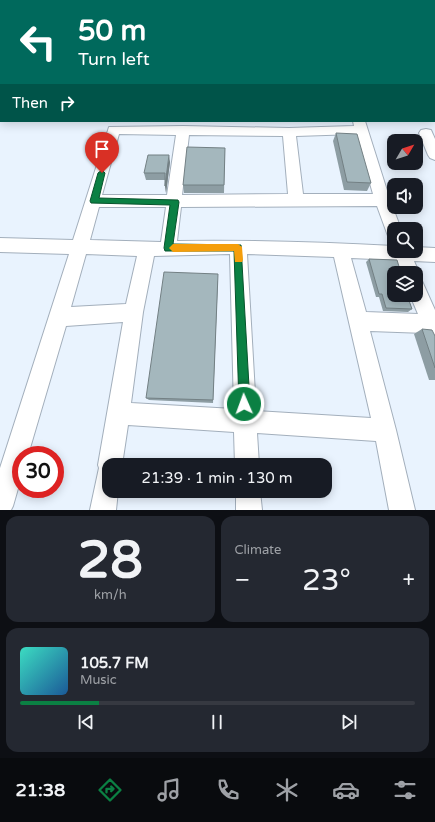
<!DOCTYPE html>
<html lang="en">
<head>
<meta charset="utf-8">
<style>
	:root { --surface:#171b24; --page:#242831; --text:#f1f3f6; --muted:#9ea1a6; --line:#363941; --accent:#0b8043 }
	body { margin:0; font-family:"Varela Round",sans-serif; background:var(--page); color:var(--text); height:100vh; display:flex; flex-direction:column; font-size:15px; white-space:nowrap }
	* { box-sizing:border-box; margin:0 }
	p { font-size:13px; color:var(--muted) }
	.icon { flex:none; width:22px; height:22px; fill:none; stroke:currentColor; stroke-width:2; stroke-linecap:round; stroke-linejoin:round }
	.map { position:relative; height:510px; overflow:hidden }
	.details { display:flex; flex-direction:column; gap:6px; padding:6px; background:#0d0f14; flex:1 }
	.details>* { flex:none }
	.hud { position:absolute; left:0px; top:0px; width:435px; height:122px; box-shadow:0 2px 10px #0003; background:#00695c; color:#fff; overflow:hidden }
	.needle { width:26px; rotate:51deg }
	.buttons { position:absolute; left:387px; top:134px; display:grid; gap:8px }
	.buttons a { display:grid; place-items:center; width:36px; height:36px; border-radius:8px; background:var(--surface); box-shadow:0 2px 10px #0003; font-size:20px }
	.speed { position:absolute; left:12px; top:446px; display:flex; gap:8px; font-size:20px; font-weight:700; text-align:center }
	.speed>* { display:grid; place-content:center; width:52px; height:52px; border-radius:50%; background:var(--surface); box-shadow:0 2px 10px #0003; line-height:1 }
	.speed .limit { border:6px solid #d22; background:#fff; color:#111 }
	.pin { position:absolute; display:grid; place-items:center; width:34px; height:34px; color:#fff; margin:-41px -17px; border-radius:50% 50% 50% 0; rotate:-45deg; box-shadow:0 0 4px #0007 }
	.pin .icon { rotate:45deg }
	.me { position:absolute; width:44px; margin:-22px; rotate:358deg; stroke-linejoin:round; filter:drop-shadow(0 0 3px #0008) }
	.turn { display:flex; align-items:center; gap:14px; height:84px; padding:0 12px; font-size:18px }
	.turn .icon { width:52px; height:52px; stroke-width:2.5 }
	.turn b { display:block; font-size:28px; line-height:34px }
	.then { display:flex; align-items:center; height:38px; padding:0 12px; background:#0003; gap:8px; font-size:15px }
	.big { font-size:30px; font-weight:600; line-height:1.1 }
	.details .widget { flex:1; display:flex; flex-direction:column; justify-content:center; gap:6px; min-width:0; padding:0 14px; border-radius:12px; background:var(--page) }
	.details .dial { align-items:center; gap:0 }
	.dial b { font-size:52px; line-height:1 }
	.song { display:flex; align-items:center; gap:12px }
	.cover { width:48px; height:48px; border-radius:6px; background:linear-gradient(135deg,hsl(170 70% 55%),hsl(210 70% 35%)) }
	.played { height:4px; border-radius:2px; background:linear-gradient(90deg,var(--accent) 20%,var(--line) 20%) }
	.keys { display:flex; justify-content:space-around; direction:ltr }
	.heat { display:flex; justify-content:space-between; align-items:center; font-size:22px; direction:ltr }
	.details .tiles { flex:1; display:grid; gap:6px; grid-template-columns:1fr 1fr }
	.widget:last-child { grid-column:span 2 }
	.trip { position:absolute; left:102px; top:458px; width:230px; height:40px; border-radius:12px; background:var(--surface); box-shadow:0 2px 10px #0003; font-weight:600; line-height:40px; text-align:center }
	.dock { display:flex; height:64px; justify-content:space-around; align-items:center; background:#090b0e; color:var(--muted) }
	.dock .icon { width:28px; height:28px }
	.dock .active { color:var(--accent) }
	.dock b { font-size:18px; color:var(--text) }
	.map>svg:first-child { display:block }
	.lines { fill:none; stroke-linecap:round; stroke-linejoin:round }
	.lane-casing { stroke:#a3afbc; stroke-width:2 }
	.street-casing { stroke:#a3afbc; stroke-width:2 }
	.lane { fill:#fff; fill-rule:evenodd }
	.street { fill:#fff; fill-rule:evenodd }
	.wall { fill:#8d9da3 }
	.shaded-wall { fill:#738084 }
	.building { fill:#a4b7bd; stroke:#738084 }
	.route { fill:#0b8043; stroke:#07532c }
	.slow { fill:#f59e0b }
</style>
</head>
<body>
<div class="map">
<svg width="435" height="510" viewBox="0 0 435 510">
	<rect width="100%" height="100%" fill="#e9f3fe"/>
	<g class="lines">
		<defs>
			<polygon id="lane" points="49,0 65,0 66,1 50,1"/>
			<g id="street">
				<path d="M353,121H365L390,200L401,229H394V238L388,236L377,206L181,207L177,241C250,240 322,242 394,246V251H416V247L435,248V262L414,261L419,273L416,279V273H401L396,260L351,258L366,312L418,314L410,295H416V279L422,281L435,310V343L428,340L425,333L370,331L396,430L415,510H389L376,441L257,433L259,465H235L234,432L128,425L122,465H109V491H118L116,510H90L99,468L98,465L123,322L66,326L28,455H21V478L13,506L11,510H0V468L69,254L0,252V238L73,240L109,127L183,126L289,128L354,126ZM119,134L176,135L167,195H102ZM356,134L373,194H303L296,136ZM189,135L283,136L288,194L182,195ZM99,207H166L161,242L90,240ZM86,254L137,256L126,304L71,307ZM230,254L234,409L131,403L143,312L154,256ZM247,254L334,257L371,418L256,411Z"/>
				<polygon points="426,129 431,130 435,139 435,160 430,158 428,155 419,133 421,130"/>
				<polygon points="236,491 260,491 262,510 236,510"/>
			</g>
		</defs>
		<use href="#lane" class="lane-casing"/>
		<use href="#street" class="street-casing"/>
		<use href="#lane" class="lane"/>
		<use href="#street" class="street"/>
	</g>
	<g class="wall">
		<polygon points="336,133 371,183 367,191 344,190 333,141"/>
		<polygon points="225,148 224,193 184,193 183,185"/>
		<polygon points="170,162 166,193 165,180 146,180 144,173"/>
		<polygon points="369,259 412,309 408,312 383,311 379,297 376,297 366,262"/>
		<polygon points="218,280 213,403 149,400 146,398"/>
		<polygon points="422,329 435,336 435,380 429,380 414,334"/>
	</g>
	<polygon class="shaded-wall" points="169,155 170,162 166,193 165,186"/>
	<g class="building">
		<polygon points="336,133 357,134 371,183 347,182"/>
		<polygon points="187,147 225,148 224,185 183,185"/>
		<polygon points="148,155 169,155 165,186 165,173 144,173"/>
		<polygon points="369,259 397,260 401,273 394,273 394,295 407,295 412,309 386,308 382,294 379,294"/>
		<polygon points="164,272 218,274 213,400 146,398"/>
		<polygon points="422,329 432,330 435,336 435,368"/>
	</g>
	<polygon class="route" points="102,170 105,173 99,198 178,200 179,202 173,244 241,245 250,404 249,409 244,410 240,409 239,404 234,251 165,251 164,248 170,205 91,203 90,201 98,173"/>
	<polygon class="slow" points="173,244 238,244 242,247 243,260 242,262 235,262 234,251 173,252 169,248"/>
</svg>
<div class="buttons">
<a><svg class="needle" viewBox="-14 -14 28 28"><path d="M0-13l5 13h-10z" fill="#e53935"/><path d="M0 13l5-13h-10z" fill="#9ea1a6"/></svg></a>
<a><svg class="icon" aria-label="sound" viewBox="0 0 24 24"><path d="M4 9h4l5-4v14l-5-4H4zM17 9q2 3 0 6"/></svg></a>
<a><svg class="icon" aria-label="search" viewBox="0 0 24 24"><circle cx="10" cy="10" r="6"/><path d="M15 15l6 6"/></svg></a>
<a><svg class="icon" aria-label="layers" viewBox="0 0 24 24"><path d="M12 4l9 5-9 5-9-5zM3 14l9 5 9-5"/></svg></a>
</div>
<div class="speed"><div class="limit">30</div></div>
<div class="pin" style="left:102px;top:173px;background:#d93025"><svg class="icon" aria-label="arrive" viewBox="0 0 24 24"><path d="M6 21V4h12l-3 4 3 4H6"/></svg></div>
<svg class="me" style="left:244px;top:404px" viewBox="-20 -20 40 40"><circle r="17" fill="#0b8043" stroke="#fff" stroke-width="3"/><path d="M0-11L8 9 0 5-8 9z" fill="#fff"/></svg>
<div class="trip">21:39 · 1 min · 130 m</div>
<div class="hud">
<div class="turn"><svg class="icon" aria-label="left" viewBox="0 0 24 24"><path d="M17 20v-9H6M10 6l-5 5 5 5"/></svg><div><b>50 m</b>Turn left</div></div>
<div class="then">Then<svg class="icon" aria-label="right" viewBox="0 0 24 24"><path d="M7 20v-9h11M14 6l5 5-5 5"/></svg></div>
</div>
</div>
<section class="details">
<div class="tiles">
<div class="widget dial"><b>28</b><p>km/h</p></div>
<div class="widget"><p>Climate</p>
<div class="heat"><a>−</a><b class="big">23°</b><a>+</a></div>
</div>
<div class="widget">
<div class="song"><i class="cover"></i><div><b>105.7 FM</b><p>Music</p></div></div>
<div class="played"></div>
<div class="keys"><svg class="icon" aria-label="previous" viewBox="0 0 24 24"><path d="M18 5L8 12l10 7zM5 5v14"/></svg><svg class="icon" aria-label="pause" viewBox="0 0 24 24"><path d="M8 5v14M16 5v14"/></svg><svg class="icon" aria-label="next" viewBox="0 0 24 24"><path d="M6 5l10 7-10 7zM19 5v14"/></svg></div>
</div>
</div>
</section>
<nav class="dock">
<b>21:38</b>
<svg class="icon active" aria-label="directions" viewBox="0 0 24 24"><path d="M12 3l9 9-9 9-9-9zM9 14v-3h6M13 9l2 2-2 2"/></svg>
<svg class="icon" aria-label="music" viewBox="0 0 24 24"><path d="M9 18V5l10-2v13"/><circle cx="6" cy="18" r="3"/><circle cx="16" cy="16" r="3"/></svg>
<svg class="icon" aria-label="phone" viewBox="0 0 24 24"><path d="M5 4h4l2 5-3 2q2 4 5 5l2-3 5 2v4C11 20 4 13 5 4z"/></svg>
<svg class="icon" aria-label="climate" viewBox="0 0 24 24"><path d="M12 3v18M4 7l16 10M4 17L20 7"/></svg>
<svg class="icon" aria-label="car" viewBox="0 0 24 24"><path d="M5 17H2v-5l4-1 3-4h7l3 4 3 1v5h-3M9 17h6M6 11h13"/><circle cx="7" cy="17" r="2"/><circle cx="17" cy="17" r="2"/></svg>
<svg class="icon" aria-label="filters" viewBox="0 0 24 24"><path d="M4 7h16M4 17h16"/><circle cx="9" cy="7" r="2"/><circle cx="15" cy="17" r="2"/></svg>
</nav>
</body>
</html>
